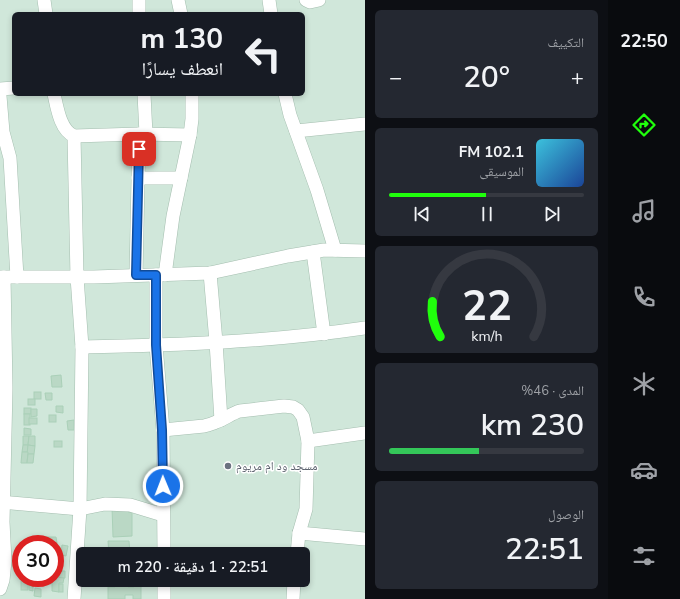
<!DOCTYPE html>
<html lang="ar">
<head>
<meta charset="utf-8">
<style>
	:root { --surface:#171b24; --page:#242831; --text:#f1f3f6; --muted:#9ea1a6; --line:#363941; --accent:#20ff0c }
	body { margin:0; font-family:"Nunito Sans","Noto Naskh Arabic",sans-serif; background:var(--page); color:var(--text); direction:rtl; height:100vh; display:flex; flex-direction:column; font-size:15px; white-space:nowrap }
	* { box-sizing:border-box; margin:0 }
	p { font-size:13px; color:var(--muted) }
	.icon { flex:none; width:22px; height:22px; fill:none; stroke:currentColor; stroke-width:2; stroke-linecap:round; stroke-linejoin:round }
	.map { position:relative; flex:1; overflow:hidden; direction:ltr }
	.drawer { display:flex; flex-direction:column; gap:10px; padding:10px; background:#0d0f14; width:243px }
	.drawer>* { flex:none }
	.banner { position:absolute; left:12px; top:12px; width:293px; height:84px; border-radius:6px; box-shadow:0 2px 6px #0003; direction:rtl; background:#171b24; color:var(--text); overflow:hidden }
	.speed { position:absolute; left:12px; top:535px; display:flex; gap:8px; font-size:20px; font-weight:700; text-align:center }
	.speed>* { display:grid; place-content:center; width:52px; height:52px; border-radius:50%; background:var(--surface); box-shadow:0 2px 6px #0003; line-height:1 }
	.speed .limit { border:6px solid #d22; background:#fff; color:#111 }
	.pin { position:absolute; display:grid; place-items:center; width:34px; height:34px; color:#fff; margin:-17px; border-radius:8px; box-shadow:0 2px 6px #0006 }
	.me { position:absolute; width:44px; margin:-22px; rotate:359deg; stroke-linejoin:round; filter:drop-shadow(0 0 3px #0008) }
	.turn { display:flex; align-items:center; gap:14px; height:84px; padding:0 16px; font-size:18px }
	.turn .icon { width:52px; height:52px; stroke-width:2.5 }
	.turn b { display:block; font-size:28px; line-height:34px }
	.big { font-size:30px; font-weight:600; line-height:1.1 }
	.drawer .card { flex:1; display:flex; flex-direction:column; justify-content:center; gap:6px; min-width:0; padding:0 14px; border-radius:6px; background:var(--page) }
	.drawer .dial { align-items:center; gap:0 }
	.dial svg { height:104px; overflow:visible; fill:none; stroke:var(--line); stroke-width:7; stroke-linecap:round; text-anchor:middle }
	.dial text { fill:var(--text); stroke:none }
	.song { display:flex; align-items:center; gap:12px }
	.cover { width:48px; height:48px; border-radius:6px; background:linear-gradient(135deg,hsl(190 70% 55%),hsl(220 70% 35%)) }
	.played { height:4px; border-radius:2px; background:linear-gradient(90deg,var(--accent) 50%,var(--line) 50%) }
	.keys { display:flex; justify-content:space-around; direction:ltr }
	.heat { display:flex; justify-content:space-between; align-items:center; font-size:22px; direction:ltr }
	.charge { height:6px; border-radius:3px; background:linear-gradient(90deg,#34c759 46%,var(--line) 0) }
	.trip { position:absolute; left:76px; top:547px; width:234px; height:40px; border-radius:6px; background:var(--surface); box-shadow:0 2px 6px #0003; font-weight:600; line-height:40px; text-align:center; direction:rtl }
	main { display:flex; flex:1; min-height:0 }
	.tab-bar { display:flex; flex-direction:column; width:72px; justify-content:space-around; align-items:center; background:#090b0e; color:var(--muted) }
	.tab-bar .icon { width:28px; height:28px }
	.tab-bar .current { color:var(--accent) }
	.tab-bar b { font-size:18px; color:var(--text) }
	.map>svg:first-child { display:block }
	.residential { fill:#d0e7da; fill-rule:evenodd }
	.building { fill:#bad8c5; stroke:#aad0b8 }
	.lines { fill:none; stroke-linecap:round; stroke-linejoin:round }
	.minor-casing { stroke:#a4beaf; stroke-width:14 }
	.minor { stroke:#fff; stroke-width:13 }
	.route-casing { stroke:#114b97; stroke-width:10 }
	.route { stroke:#1a73e8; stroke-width:7 }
	.worship-dot { fill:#6b7280; stroke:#fff; stroke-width:1.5 }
	.labels { text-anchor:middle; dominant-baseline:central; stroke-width:3; stroke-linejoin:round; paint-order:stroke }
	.worship-label { font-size:12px; fill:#5b616d; stroke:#fff; text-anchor:start }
</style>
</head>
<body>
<main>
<nav class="tab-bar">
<b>22:50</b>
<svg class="icon current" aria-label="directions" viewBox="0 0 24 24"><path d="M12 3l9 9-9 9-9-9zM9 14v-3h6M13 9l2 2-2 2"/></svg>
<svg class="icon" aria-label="music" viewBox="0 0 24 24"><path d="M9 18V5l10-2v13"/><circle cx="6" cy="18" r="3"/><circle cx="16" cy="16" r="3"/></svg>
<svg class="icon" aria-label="phone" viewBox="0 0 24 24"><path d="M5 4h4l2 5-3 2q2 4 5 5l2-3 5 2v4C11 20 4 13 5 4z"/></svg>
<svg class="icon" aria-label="climate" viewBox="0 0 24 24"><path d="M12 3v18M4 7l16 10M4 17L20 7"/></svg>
<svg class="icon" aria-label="car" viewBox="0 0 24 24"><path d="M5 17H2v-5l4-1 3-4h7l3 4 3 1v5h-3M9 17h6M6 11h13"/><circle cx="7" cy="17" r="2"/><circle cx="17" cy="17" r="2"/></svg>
<svg class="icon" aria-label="filters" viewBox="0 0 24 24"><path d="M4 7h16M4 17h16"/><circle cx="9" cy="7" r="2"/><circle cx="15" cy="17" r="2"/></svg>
</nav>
<section class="drawer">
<div class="card"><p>التكييف</p>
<div class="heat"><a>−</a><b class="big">20°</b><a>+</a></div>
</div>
<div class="card">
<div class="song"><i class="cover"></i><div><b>102.1 FM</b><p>الموسيقى</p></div></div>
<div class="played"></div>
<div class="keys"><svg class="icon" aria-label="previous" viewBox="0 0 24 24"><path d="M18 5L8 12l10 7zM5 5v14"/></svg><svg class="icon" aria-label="pause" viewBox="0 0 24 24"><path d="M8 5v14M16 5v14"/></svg><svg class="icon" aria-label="next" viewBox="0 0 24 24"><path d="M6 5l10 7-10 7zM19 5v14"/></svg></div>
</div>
<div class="card dial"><svg viewBox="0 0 100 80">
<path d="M14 69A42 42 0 1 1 86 69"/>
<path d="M14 69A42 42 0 0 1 8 42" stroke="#20ff0c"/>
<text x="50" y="56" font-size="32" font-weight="700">22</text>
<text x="50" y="72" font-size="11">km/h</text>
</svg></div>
<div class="card"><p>المدى · 46%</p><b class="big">230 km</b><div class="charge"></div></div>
<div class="card"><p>الوصول</p><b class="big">22:51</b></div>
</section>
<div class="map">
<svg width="365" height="599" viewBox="0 0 365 599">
	<rect width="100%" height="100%" fill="#e2f2ea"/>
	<path class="residential" d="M0,0H365V599H0ZM14,14H303V94H14ZM21,544H55V578H21ZM83,554H303V580H83Z"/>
	<g class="building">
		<polygon points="61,375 62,387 52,387 51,376"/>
		<rect x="34" y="392" width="7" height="7"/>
		<polygon points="45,393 52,393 52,400 46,400"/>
		<rect x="28" y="399" width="7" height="6"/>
		<polygon points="56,406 63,406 63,413 56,412"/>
		<rect x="24" y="408" width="7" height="6"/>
		<polygon points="31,409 37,409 37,416 31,417"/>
		<rect x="24" y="414" width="6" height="11"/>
		<rect x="49" y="415" width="7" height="7"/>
		<rect x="29" y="418" width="8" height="6"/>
		<polygon points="74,420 74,430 68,430 67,421"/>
		<polygon points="24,428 31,429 31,435 24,435"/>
		<polygon points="23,436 29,436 28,445 23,445"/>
		<polygon points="29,436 35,436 35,446 28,445"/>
		<rect x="54" y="441" width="8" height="6"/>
		<polygon points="23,445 28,445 28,452 22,452"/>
		<polygon points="28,445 35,446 34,454 27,454"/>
		<polygon points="22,452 28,452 27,463 21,463"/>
		<polygon points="28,454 34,454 33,463 27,463"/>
		<polygon points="112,507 128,507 128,512 132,512 132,536 113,537"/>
		<polygon points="44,537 49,537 49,543 57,543 57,552 55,552 55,544 44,544"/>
		<polygon points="49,537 56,537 57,543 49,543"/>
		<polygon points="108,541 129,541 130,554 109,554"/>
		<polygon points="62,545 68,546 66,556 61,555"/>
		<polygon points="55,563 60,563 59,578 55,577"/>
		<polygon points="60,571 65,571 65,578 59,578"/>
		<polygon points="55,577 64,578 63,583 59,583 59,592 52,591 52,578 55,578"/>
		<polygon points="41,578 51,578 51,584 41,583"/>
		<polygon points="115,580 128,580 128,587 134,587 133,581 141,581 141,599 133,599 133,595 125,595 125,599 108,599 108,587 115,587"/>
		<rect x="21" y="581" width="7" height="9"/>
		<polygon points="29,581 33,581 33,591 29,590"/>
		<rect x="59" y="584" width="4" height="8"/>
		<polygon points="35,588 41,589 41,597 34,596"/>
	</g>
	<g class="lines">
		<defs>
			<g id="minor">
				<polyline points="44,0 46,14"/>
				<polyline points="139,0 139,14"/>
				<polyline points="178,0 181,14"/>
				<polyline points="269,0 271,14"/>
				<polyline points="306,0 310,2 319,0"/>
				<polyline points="0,89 14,88"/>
				<path d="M54,94C57,107 60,130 74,136L139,134L190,135"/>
				<polyline points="144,94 146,134"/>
				<polyline points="285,94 290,115 317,190 335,250"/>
				<polyline points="0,96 3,132 10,158 17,277"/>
				<polyline points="296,131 365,124"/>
				<polyline points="138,178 181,178"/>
				<polyline points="313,252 324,334"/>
				<polyline points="210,273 216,342 221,420"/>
				<polyline points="136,275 139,134"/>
				<polyline points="156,275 156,345 163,430 164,554"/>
				<polyline points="165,275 173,216 190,135 192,119 192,94"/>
				<polyline points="0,277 94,277 210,273 288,256 324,250 365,251"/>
				<path d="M82,347C176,345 271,342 365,328"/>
				<path d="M163,430L204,426C208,425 212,424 216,422C225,419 232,413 240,411L284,406L293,407L298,410L303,417L308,441L306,509L299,533L297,554"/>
				<polyline points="308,441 365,433"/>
				<polyline points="0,502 80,509 105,504 130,505 163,515"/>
				<polyline points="299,533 365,539"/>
				<polyline points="0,589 3,580 5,561 3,522 6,388 4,277"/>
				<polyline points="74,599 80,509 82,347 77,277 74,136"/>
				<polyline points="164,599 164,580"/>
				<polyline points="293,599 294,580"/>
			</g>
		</defs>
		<use href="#minor" class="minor-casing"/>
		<use href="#minor" class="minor"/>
	</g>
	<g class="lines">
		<defs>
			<polyline id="route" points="139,149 136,275 156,275 156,345 162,430 163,486"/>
		</defs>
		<use href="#route" class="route-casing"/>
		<use href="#route" class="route"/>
	</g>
	<circle class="worship-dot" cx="228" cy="466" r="4"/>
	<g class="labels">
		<g class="worship-label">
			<text x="236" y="466">مسجد ود ام مريوم</text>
		</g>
	</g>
</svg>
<div class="speed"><div class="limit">30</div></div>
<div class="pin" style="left:139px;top:149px;background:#d93025"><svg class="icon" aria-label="arrive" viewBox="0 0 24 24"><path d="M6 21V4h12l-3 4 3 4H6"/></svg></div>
<svg class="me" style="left:163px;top:486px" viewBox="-20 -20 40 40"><circle r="17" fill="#1a73e8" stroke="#fff" stroke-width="3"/><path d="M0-11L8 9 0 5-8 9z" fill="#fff"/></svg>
<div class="trip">22:51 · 1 دقيقة · 220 m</div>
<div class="banner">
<div class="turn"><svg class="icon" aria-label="left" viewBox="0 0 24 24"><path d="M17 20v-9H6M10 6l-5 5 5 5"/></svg><div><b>130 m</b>انعطف يسارًا</div></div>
</div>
</div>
</main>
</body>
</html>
